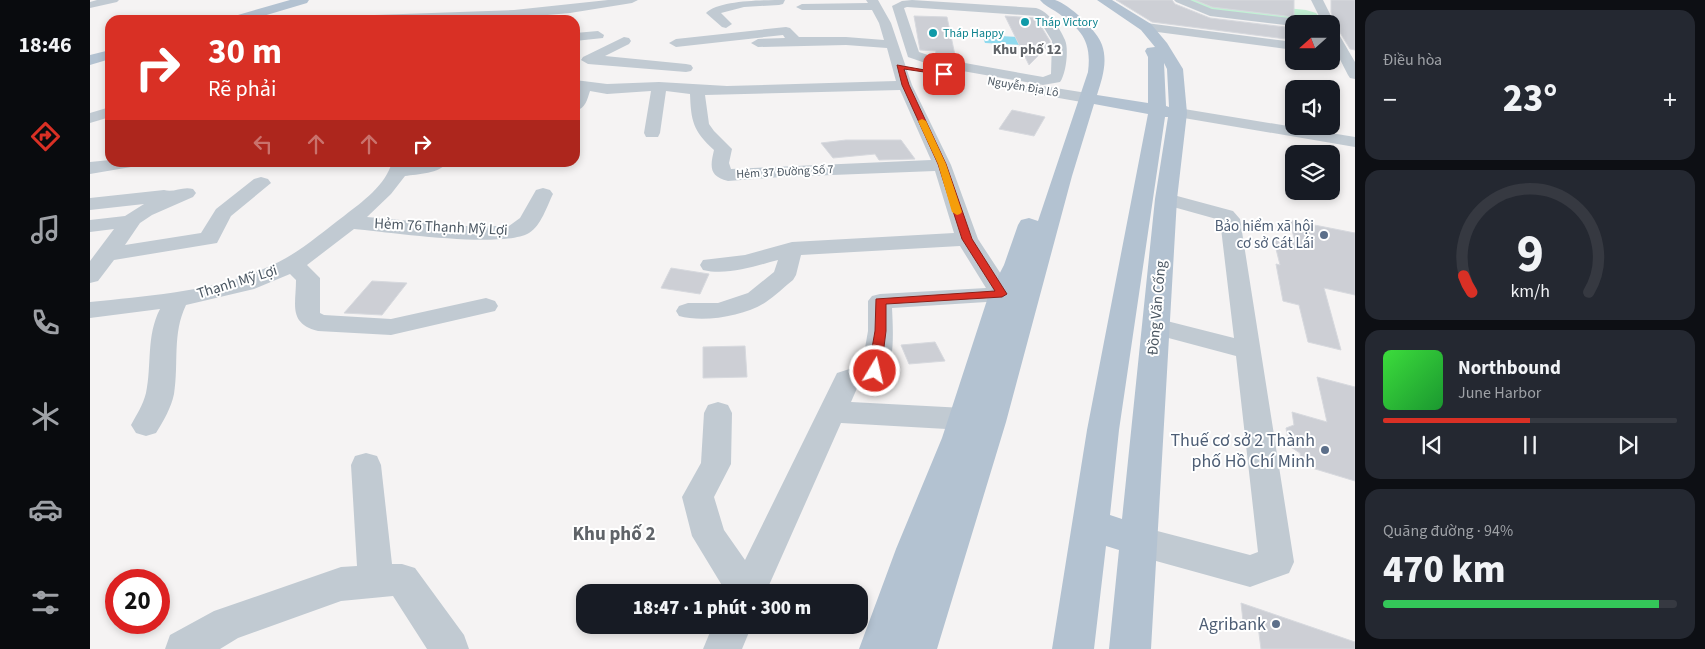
<!DOCTYPE html>
<html lang="vi">
<head>
<meta charset="utf-8">
<style>
	:root { --surface:#171b24; --page:#242831; --text:#f1f3f6; --muted:#9ea1a6; --line:#363941; --accent:#d93025 }
	body { margin:0; font-family:"Source Sans 3",sans-serif; background:var(--page); color:var(--text); height:100vh; display:flex; flex-direction:column; font-size:19px; white-space:nowrap }
	* { box-sizing:border-box; margin:0 }
	p { font-size:16px; color:var(--muted) }
	.icon { flex:none; width:28px; height:28px; fill:none; stroke:currentColor; stroke-width:2; stroke-linecap:round; stroke-linejoin:round }
	.map { position:relative; flex:1; overflow:hidden }
	.drawer { display:flex; flex-direction:column; gap:10px; padding:10px; background:#0d0f14; width:350px }
	.drawer>* { flex:none }
	.banner { position:absolute; left:15px; top:15px; width:475px; height:152px; border-radius:15px; box-shadow:0 2px 8px #0003; background:#d93025; color:#fff; overflow:hidden }
	.needle { width:32px; rotate:249deg }
	.tools { position:absolute; left:1195px; top:15px; display:grid; gap:10px }
	.tools a { display:grid; place-items:center; width:55px; height:55px; border-radius:10px; background:var(--surface); box-shadow:0 2px 8px #0003; font-size:25px }
	.speed { position:absolute; left:15px; top:569px; display:flex; gap:10px; font-size:25px; font-weight:700; text-align:center }
	.speed>* { display:grid; place-content:center; width:65px; height:65px; border-radius:50%; background:var(--surface); box-shadow:0 2px 8px #0003; line-height:1 }
	.speed .limit { border:8px solid #d22; background:#fff; color:#111 }
	.pin { position:absolute; display:grid; place-items:center; width:42px; height:42px; color:#fff; margin:-21px; border-radius:10px; box-shadow:0 2px 8px #0006 }
	.me { position:absolute; width:55px; margin:-28px; rotate:9deg; stroke-linejoin:round; filter:drop-shadow(0 0 4px #0008) }
	.turn { display:flex; align-items:center; gap:18px; height:105px; padding:0 20px; font-size:22px }
	.turn .icon { width:65px; height:65px; stroke-width:2.5 }
	.turn b { display:block; font-size:35px; line-height:42px }
	.lanes { display:flex; align-items:center; height:48px; padding:0 20px; background:#0003; justify-content:center; gap:25px; direction:ltr }
	.lanes .off { opacity:.35 }
	.big { font-size:38px; font-weight:800; line-height:1.1 }
	.drawer .tile { flex:1; display:flex; flex-direction:column; justify-content:center; gap:8px; min-width:0; padding:0 18px; border-radius:15px; background:var(--page) }
	.drawer .dial { align-items:center; gap:0 }
	.dial svg { height:130px; overflow:visible; fill:none; stroke:var(--line); stroke-width:7; stroke-linecap:round; text-anchor:middle }
	.dial text { fill:var(--text); stroke:none }
	.song { display:flex; align-items:center; gap:15px }
	.cover { width:60px; height:60px; border-radius:8px; background:linear-gradient(135deg,hsl(120 70% 55%),hsl(130 70% 35%)) }
	.played { height:5px; border-radius:2px; background:linear-gradient(90deg,var(--accent) 50%,var(--line) 50%) }
	.keys { display:flex; justify-content:space-around; direction:ltr }
	.heat { display:flex; justify-content:space-between; align-items:center; font-size:28px; direction:ltr }
	.charge { height:8px; border-radius:4px; background:linear-gradient(90deg,#34c759 94%,var(--line) 0) }
	.trip { position:absolute; left:486px; top:584px; width:292px; height:50px; border-radius:15px; background:var(--surface); box-shadow:0 2px 8px #0003; font-weight:800; line-height:50px; text-align:center }
	main { display:flex; flex:1; min-height:0 }
	.dock { display:flex; flex-direction:column; width:90px; justify-content:space-around; align-items:center; background:#090b0e; color:var(--muted) }
	.dock .icon { width:35px; height:35px }
	.dock .on { color:var(--accent) }
	.dock b { font-size:22px; color:var(--text) }
	.map>svg:first-child { display:block }
	.green { fill:#c3f1d5 }
	.water { fill:#90daee }
	.building { fill:#cdcfd5; stroke:#d7d9de }
	.lines { fill:none; stroke-linecap:round; stroke-linejoin:round }
	.minor { fill:#c1cad2; fill-rule:evenodd }
	.major { fill:#b3c2d1; fill-rule:evenodd }
	.route { fill:#d93025; stroke:#8d1f18 }
	.slow { fill:#f59e0b }
	.culture-dot { fill:#0f9aa8; stroke:#fff; stroke-width:2 }
	.service-dot { fill:#5c6f8a; stroke:#fff; stroke-width:2 }
	.labels { text-anchor:middle; dominant-baseline:central; stroke-width:4; stroke-linejoin:round; paint-order:stroke }
	.far-culture-label { font-size:12px; fill:#0d838f; stroke:#fff; text-anchor:start }
	.far-street-label { font-size:12px; fill:#4a5661; stroke:#fff }
	.far-neighbourhood-label { font-size:14px; font-weight:bold; fill:#5f6368; stroke:#fff }
	.service-label { font-size:15px; fill:#4e5e75; stroke:#fff; text-anchor:end }
	.street-label { font-size:15px; fill:#4a5661; stroke:#fff }
	.near-service-label { font-size:18px; fill:#4e5e75; stroke:#fff; text-anchor:end }
	.near-neighbourhood-label { font-size:19px; font-weight:bold; fill:#5f6368; stroke:#fff }
</style>
</head>
<body>
<main>
<nav class="dock">
<b>18:46</b>
<svg class="icon on" aria-label="directions" viewBox="0 0 24 24"><path d="M12 3l9 9-9 9-9-9zM9 14v-3h6M13 9l2 2-2 2"/></svg>
<svg class="icon" aria-label="music" viewBox="0 0 24 24"><path d="M9 18V5l10-2v13"/><circle cx="6" cy="18" r="3"/><circle cx="16" cy="16" r="3"/></svg>
<svg class="icon" aria-label="phone" viewBox="0 0 24 24"><path d="M5 4h4l2 5-3 2q2 4 5 5l2-3 5 2v4C11 20 4 13 5 4z"/></svg>
<svg class="icon" aria-label="climate" viewBox="0 0 24 24"><path d="M12 3v18M4 7l16 10M4 17L20 7"/></svg>
<svg class="icon" aria-label="car" viewBox="0 0 24 24"><path d="M5 17H2v-5l4-1 3-4h7l3 4 3 1v5h-3M9 17h6M6 11h13"/><circle cx="7" cy="17" r="2"/><circle cx="17" cy="17" r="2"/></svg>
<svg class="icon" aria-label="filters" viewBox="0 0 24 24"><path d="M4 7h16M4 17h16"/><circle cx="9" cy="7" r="2"/><circle cx="15" cy="17" r="2"/></svg>
</nav>
<div class="map">
<svg width="1265" height="649" viewBox="0 0 1265 649">
	<rect width="100%" height="100%" fill="#f5f3f3"/>
	<polygon class="green" points="1097,0 1119,0 1216,10 1226,13 1232,20 1220,23 1118,11"/>
	<polygon class="water" points="892,35 946,38 950,46 895,43"/>
	<g class="building">
		<polygon points="1026,0 1082,0 1085,4 1120,18 1204,28 1204,40 1062,22"/>
		<polygon points="1105,0 1204,0 1204,17 1122,7"/>
		<polygon points="1241,0 1265,0 1265,50 1260,49 1246,26 1241,12"/>
		<polygon points="824,16 857,17 866,60 845,55 846,51 830,50"/>
		<polygon points="915,16 946,18 960,41 960,44 939,65"/>
		<polygon points="922,110 955,117 944,136 909,129"/>
		<polygon points="756,140 811,140 825,159 789,160 785,154 743,158 731,143"/>
		<polygon points="1199,220 1265,233 1265,295 1234,288 1251,350 1218,342 1209,305 1193,301 1186,264 1190,265 1183,237 1205,241"/>
		<polygon points="581,268 619,274 610,294 571,288"/>
		<polygon points="282,281 317,283 292,315 254,313"/>
		<polygon points="845,342 855,361 819,364 811,345"/>
		<polygon points="655,346 657,377 613,378 613,347"/>
		<polygon points="1227,377 1265,387 1265,481 1212,465 1210,453 1199,446 1196,428 1204,425 1202,412 1237,422"/>
		<polygon points="1151,603 1265,642 1265,649 1171,649 1168,626 1153,621"/>
	</g>
	<g class="lines">
		<g class="minor">
			<polygon points="7,0 29,0 27,2 0,8 0,2"/>
			<polygon points="518,0 548,0 542,3 480,13 424,18 250,20 256,16 424,10"/>
			<path d="M695,0L693,4L689,5L654,7L631,13L642,24L636,28L632,27L616,13C629,0 675,0 695,0Z"/>
			<path d="M776,0H788L801,23L822,85L861,165L888,239L924,294L920,299L912,301L802,308C803,328 805,360 795,378L768,386L761,402L874,408L884,411L888,419L884,427L874,430L751,423L676,592H636L602,536L592,497L611,463L614,413L618,405L628,402L638,405L642,413L641,464L624,497L634,530L655,560L747,373L772,365L778,331V301L782,296L790,294L896,288L870,246L711,255L706,275L703,280C694,287 685,296 676,302C655,316 614,323 589,316L586,311L589,306L598,303H628L658,293L684,272L688,260C665,266 637,276 613,270L610,265L613,260L655,255L702,242L864,233L845,171L691,177L638,181C619,176 620,167 624,150C603,131 601,121 600,94L576,91L570,133L568,137H556L554,133L561,91L517,94L500,91C497,100 496,108 485,111V80L517,84L569,82L637,86L806,81L797,48L756,45L668,47L661,43L668,39L695,38L693,35L586,47L579,43L586,39L696,27L700,28L709,37H756L794,40L789,23L782,10H712L706,7L712,4L778,3ZM810,90L841,160L641,169L639,163L642,149L624,131L619,124L615,95Z"/>
			<path d="M822,0L946,8C958,11 970,28 975,40C979,49 976,74 970,82L953,85L844,66L818,57L802,6L812,1ZM817,7L947,16L962,41L961,74L953,77L847,58L829,52L814,8Z"/>
			<polygon points="1084,0 1100,0 1122,9 1217,20 1223,24 1204,24 1204,26 1120,16 1086,2"/>
			<polygon points="1221,0 1233,0 1245,24 1244,26 1265,62 1265,79 1260,78 1258,75 1241,42 1241,24 1233,24"/>
			<polygon points="1056,23 1204,42 1204,50 1052,30 1050,27"/>
			<polygon points="508,31 514,35 513,38 485,41 485,33"/>
			<polygon points="534,37 539,38 541,41 539,44 515,56 596,64 601,65 603,68 601,71 596,72 498,64 491,60 493,57"/>
			<polygon points="940,84 997,93 1002,95 1005,98 1002,101 997,103 935,92 932,89 935,86"/>
			<polygon points="20,107 20,117 0,123 0,113"/>
			<polygon points="1088,108 1265,137 1265,147 1082,116 1080,113 1082,110"/>
			<polygon points="20,160 20,162 50,162 47,166 41,167 0,174 0,162"/>
			<path d="M302,162H320V164L358,162C349,174 328,174 315,176L301,194L277,217L376,226H419L430,218L446,190L453,188L460,190L463,194C457,206 451,226 439,233C411,249 299,232 264,229L217,265L230,278V313L234,315L301,319L396,298L405,301L408,306L405,311L301,335L228,331C198,323 206,305 206,280L200,274L164,289L96,305C82,334 89,363 84,394C81,408 74,420 66,433L56,436L46,433L41,425C47,414 53,405 56,393C62,365 56,336 70,309L0,318V302C66,295 136,291 196,258C217,246 235,230 254,216C272,202 296,185 302,162Z"/>
			<path d="M171,177L178,179L181,183L141,216L127,243L24,260L8,281L0,283V261L24,229L0,232V220L35,216L54,204L0,210V198L74,190C84,193 92,186 103,189L106,193L103,197L62,215L50,223L35,245L111,233L126,209L164,179Z"/>
			<polygon points="1076,193 1143,211 1150,219 1204,562 1199,573 1160,587 1048,556 1036,552 1031,541 1036,530 1048,526 1160,555 1168,552 1146,356 1056,332 1052,326 1056,320 1065,318 1144,338 1130,220 1069,203 1066,199 1069,195"/>
			<polygon points="276,453 287,456 291,465 302,564 312,564 325,568 374,635 379,649 337,649 303,596 251,601 148,638 130,649 75,649 80,635 124,611 251,567 267,566 261,465 265,456"/>
			<polygon points="623,625 662,625 652,649 613,649"/>
		</g>
		<g class="major">
			<polygon points="200,0 219,0 217,3 160,20 139,20 141,17"/>
			<path d="M950,0C954,0 961,0 965,0C979,4 1008,31 1012,45C1018,62 1012,79 1007,95L1058,103V57L1055,51L1057,48L1065,47L1051,30L1007,0H1022L1061,24L1077,43L1093,69L1097,113L1087,199L1061,649H1019L1029,550L1016,546L1004,649H962L997,430L1058,114L1004,104L982,176L916,422L847,649H769L806,549L852,438L899,294L914,265L928,225L931,220L939,218L948,221L998,72C1002,40 991,29 965,11C960,8 954,5 950,0ZM1074,63L1077,69L1079,107L1076,106ZM1075,117H1078L1065,199L1032,519L1020,515L1029,430Z"/>
			<polygon points="20,50 20,59 0,65 0,55"/>
		</g>
	</g>
	<polygon class="route" points="807,65 857,74 854,75 814,69 819,85 856,164 882,239 917,294 912,297 796,304 796,331 791,371 785,375 778,371 785,331 786,299 905,291 872,239 848,164 812,85"/>
	<polygon class="slow" points="832,119 836,121 856,164 872,212 870,214 867,215 862,212 848,164 828,121"/>
	<g class="culture-dot">
		<circle cx="935" cy="22" r="5"/>
		<circle cx="843" cy="33" r="5"/>
	</g>
	<g class="service-dot">
		<circle cx="1234" cy="235" r="5"/>
		<circle cx="1235" cy="450" r="5"/>
		<circle cx="1186" cy="624" r="5"/>
	</g>
	<g class="labels">
		<g class="far-culture-label">
			<text x="945" y="22">Tháp Victory</text>
			<text x="853" y="33">Tháp Happy</text>
		</g>
		<g class="far-street-label">
			<text transform="translate(933 87) rotate(10)">Nguyễn Địa Lô</text>
			<text transform="translate(695 172) rotate(-3)">Hẻm 37 Đường Số 7</text>
		</g>
		<g class="far-neighbourhood-label">
			<text x="937" y="50">Khu phố 12</text>
		</g>
		<g class="service-label">
			<text x="1224" y="226">Bảo hiểm xã hội<tspan x="1224" dy="17">cơ sở Cát Lái</tspan></text>
		</g>
		<g class="street-label">
			<text transform="translate(351 227) rotate(3)">Hẻm 76 Thạnh Mỹ Lợi</text>
			<text transform="translate(147 282) rotate(-17)">Thạnh Mỹ Lợi</text>
			<text transform="translate(1067 308) rotate(-85)">Đồng Văn Cống</text>
		</g>
		<g class="near-service-label">
			<text x="1225" y="440">Thuế cơ sở 2 Thành<tspan x="1225" dy="21">phố Hồ Chí Minh</tspan></text>
			<text x="1176" y="624">Agribank</text>
		</g>
		<g class="near-neighbourhood-label">
			<text x="524" y="534">Khu phố 2</text>
		</g>
	</g>
</svg>
<div class="tools">
<a><svg class="needle" viewBox="-14 -14 28 28"><path d="M0-13l5 13h-10z" fill="#e53935"/><path d="M0 13l5-13h-10z" fill="#9ea1a6"/></svg></a>
<a><svg class="icon" aria-label="sound" viewBox="0 0 24 24"><path d="M4 9h4l5-4v14l-5-4H4zM17 9q2 3 0 6"/></svg></a>
<a><svg class="icon" aria-label="layers" viewBox="0 0 24 24"><path d="M12 4l9 5-9 5-9-5zM3 14l9 5 9-5"/></svg></a>
</div>
<div class="speed"><div class="limit">20</div></div>
<div class="pin" style="left:854px;top:74px;background:#d93025"><svg class="icon" aria-label="arrive" viewBox="0 0 24 24"><path d="M6 21V4h12l-3 4 3 4H6"/></svg></div>
<svg class="me" style="left:785px;top:371px" viewBox="-20 -20 40 40"><circle r="17" fill="#d93025" stroke="#fff" stroke-width="3"/><path d="M0-11L8 9 0 5-8 9z" fill="#fff"/></svg>
<div class="trip">18:47 · 1 phút · 300 m</div>
<div class="banner">
<div class="turn"><svg class="icon" aria-label="right" viewBox="0 0 24 24"><path d="M7 20v-9h11M14 6l5 5-5 5"/></svg><div><b>30 m</b>Rẽ phải</div></div>
<div class="lanes"><svg class="icon off" aria-label="left" viewBox="0 0 24 24"><path d="M17 20v-9H6M10 6l-5 5 5 5"/></svg><svg class="icon off" aria-label="ahead" viewBox="0 0 24 24"><path d="M12 20V5M6 11l6-6 6 6"/></svg><svg class="icon off" aria-label="ahead" viewBox="0 0 24 24"><path d="M12 20V5M6 11l6-6 6 6"/></svg><svg class="icon" aria-label="right" viewBox="0 0 24 24"><path d="M7 20v-9h11M14 6l5 5-5 5"/></svg></div>
</div>
</div>
<section class="drawer">
<div class="tile"><p>Điều hòa</p>
<div class="heat"><a>−</a><b class="big">23°</b><a>+</a></div>
</div>
<div class="tile dial"><svg viewBox="0 0 100 80">
<path d="M14 69A42 42 0 1 1 86 69"/>
<path d="M14 69A42 42 0 0 1 9 59" stroke="#d93025"/>
<text x="50" y="56" font-size="32" font-weight="700">9</text>
<text x="50" y="72" font-size="11">km/h</text>
</svg></div>
<div class="tile">
<div class="song"><i class="cover"></i><div><b>Northbound</b><p>June Harbor</p></div></div>
<div class="played"></div>
<div class="keys"><svg class="icon" aria-label="previous" viewBox="0 0 24 24"><path d="M18 5L8 12l10 7zM5 5v14"/></svg><svg class="icon" aria-label="pause" viewBox="0 0 24 24"><path d="M8 5v14M16 5v14"/></svg><svg class="icon" aria-label="next" viewBox="0 0 24 24"><path d="M6 5l10 7-10 7zM19 5v14"/></svg></div>
</div>
<div class="tile"><p>Quãng đường · 94%</p><b class="big">470 km</b><div class="charge"></div></div>
</section>
</main>
</body>
</html>
